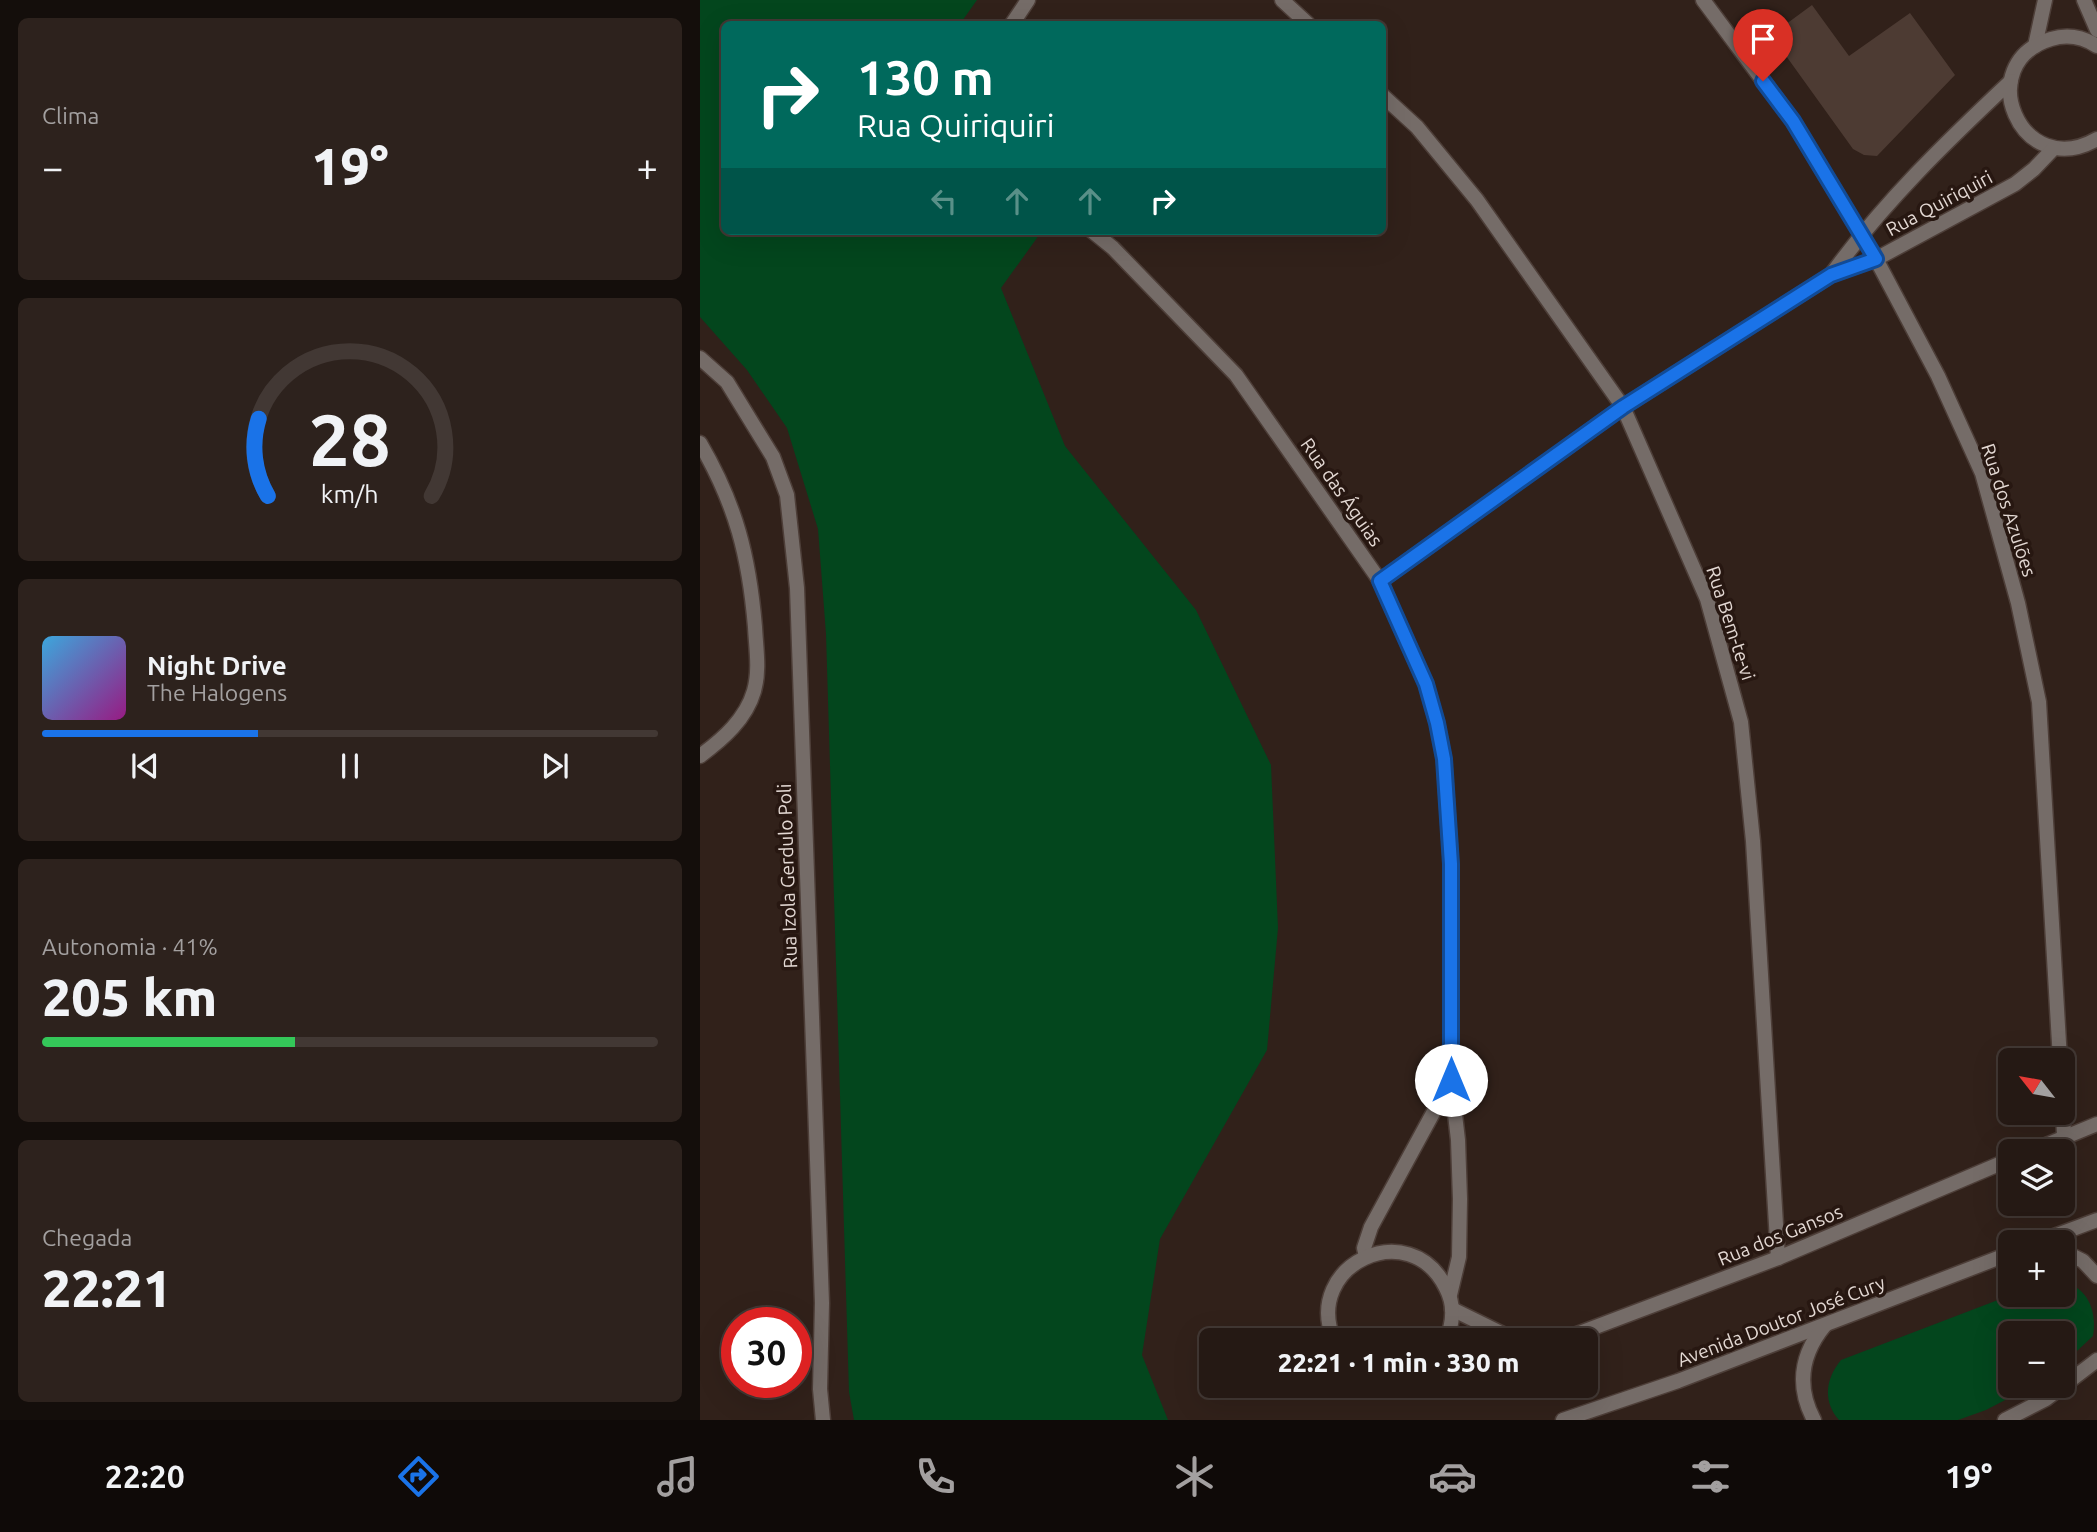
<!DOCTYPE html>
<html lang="pt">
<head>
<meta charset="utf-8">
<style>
	:root { --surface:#251914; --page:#2d221d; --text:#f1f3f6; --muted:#a3a0a0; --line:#423834; --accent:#1a73e8 }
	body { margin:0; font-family:Ubuntu,sans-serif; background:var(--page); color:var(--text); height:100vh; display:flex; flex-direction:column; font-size:26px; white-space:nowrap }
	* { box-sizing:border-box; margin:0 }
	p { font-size:23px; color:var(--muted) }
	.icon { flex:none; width:38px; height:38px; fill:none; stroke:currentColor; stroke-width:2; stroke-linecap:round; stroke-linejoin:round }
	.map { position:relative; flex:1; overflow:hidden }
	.panel { display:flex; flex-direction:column; gap:18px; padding:18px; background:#140e0b; width:700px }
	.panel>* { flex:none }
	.banner { position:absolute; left:21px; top:21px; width:665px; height:214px; border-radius:10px; box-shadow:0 7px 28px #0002,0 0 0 2px var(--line); background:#00695c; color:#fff; overflow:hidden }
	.needle { width:46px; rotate:301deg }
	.buttons { position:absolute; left:1298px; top:1048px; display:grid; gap:14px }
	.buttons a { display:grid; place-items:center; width:77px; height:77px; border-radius:10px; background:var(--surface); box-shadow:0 7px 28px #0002,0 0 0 2px var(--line); font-size:35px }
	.speed { position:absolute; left:21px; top:1307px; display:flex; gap:14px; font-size:35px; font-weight:700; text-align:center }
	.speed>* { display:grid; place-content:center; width:91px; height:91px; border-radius:50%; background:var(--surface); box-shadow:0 7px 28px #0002,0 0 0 2px var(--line); line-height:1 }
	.speed .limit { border:10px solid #d22; background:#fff; color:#111 }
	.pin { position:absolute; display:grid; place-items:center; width:60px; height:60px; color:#fff; margin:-72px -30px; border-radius:50% 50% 50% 0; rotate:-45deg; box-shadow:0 0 7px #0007 }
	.pin .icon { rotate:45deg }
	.me { position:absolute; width:77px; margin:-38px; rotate:0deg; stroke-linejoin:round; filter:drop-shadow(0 0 5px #0008) }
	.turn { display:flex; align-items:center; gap:24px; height:147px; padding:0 21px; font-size:32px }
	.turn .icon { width:91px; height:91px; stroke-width:2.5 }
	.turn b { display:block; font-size:49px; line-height:60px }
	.lanes { display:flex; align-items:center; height:66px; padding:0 21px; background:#0003; justify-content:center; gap:35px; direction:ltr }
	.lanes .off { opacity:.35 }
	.big { font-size:52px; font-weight:800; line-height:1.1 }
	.panel .card { flex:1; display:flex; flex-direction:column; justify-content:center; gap:10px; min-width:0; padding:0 24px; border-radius:10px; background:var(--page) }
	.panel .dial { align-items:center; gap:0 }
	.dial svg { height:182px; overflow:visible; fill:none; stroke:var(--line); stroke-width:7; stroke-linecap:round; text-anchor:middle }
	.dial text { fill:var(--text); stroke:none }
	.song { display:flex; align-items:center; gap:21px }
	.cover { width:84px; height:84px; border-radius:10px; background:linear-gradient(135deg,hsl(200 70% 55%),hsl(310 70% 35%)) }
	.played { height:7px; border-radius:4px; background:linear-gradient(90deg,var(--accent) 35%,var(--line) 35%) }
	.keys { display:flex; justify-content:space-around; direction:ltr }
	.heat { display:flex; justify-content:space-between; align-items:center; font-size:38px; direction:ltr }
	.charge { height:10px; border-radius:5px; background:linear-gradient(90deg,#34c759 41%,var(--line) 0) }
	.trip { position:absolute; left:499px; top:1328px; width:399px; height:70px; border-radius:10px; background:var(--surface); box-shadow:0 7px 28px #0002,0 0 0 2px var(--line); font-weight:800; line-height:70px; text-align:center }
	.tab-bar { display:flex; height:112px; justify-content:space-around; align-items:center; background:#0f0a08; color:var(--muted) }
	.tab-bar .icon { width:49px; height:49px }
	.tab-bar .active { color:var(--accent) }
	.tab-bar b { font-size:32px; color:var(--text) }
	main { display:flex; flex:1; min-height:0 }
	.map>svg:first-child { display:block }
	.green { fill:#03461d }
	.building { fill:#4d3b33 }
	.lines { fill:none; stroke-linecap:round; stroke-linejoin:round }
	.minor-casing { stroke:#4d3e38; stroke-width:17 }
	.minor { stroke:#756c68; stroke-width:14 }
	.route-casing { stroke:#114b97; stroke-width:18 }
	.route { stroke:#1a73e8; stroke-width:12 }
	.labels { text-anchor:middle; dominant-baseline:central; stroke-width:7; stroke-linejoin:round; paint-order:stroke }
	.street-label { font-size:19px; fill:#e3d8d3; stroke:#271711 }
</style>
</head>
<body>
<main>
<section class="panel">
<div class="card"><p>Clima</p>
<div class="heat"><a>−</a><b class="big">19°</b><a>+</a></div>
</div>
<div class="card dial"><svg viewBox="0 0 100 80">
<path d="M14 69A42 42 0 1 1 86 69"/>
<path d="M14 69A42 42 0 0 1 10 35" stroke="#1a73e8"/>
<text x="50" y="56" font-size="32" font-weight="700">28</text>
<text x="50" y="72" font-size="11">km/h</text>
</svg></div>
<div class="card">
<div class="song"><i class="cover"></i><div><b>Night Drive</b><p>The Halogens</p></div></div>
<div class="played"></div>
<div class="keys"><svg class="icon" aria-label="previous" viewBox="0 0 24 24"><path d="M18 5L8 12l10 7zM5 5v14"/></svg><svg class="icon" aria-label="pause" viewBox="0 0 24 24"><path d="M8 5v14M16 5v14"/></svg><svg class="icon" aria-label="next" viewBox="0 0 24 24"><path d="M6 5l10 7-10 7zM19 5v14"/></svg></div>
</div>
<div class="card"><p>Autonomia · 41%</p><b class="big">205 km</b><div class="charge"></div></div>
<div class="card"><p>Chegada</p><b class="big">22:21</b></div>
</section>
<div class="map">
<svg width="1397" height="1420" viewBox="0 0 1397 1420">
	<rect width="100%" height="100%" fill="#31211a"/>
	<g class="green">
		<polygon points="0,0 277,0 260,24 24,24 24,231 342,231 301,288 365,446 496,610 571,765 578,928 567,1050 460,1239 442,1355 468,1420 154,1420 149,1392 126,634 118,529 87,428 47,370 0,317"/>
		<path d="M1363,1282C1389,1288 1397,1312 1393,1336L1363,1364V1334H1311V1386H1332L1286,1410L1258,1420H1139C1122,1401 1126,1378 1141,1360L1311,1295H1363Z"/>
	</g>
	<polygon class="building" points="1112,5 1149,56 1210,13 1255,75 1177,156 1164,155 1153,149 1071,35"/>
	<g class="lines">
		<defs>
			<g id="minor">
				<polyline points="582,0 608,24"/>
				<polyline points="1003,0 1093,121 1176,259 1238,376 1282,473 1318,603 1339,702 1360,1060"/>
				<polyline points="1384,0 1397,30"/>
				<polyline points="312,24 328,0"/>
				<polyline points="1335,46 1345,0"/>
				<path d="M1397,46C1383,37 1367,34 1351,39C1271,63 1320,183 1397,139"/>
				<polyline points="682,95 717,127 777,200 923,407 1007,599 1041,722 1053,841 1078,1258"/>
				<polyline points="392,231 413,248 536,375 680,581 726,684 737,723 744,759 751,864 751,1080 758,1140 760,1199 759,1257 750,1295"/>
				<path d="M1131,275C1183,203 1246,142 1311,81"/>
				<polyline points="0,358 27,382 73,457 87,495 97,588 122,1303 120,1389 123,1420"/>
				<path d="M0,443C36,505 49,556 55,627C56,648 60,670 54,691C46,719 23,739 0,756"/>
				<polyline points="680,581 923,407 1131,275 1176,259 1315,184 1334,169 1354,148"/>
				<polyline points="1363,1113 1364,1136"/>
				<polyline points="1329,1152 1397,1124"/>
				<polyline points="1338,1242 1397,1220"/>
				<polyline points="1363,1251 1383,1261 1397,1276"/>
				<polyline points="666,1256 664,1248 671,1227 751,1080"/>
				<polyline points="752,1309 815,1340"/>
				<path d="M634,1340C602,1265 710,1214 746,1288C755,1305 753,1324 746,1340"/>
				<polyline points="861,1340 1078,1258 1311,1159"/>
				<polyline points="863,1420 978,1381 1311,1253"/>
				<path d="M1114,1420C1096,1386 1101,1354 1125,1325"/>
				<polyline points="1305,1420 1346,1399 1397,1360"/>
			</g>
		</defs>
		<use href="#minor" class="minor-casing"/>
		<use href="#minor" class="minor"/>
	</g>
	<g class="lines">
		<defs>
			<polyline id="route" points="751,1080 751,864 744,759 737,723 726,684 680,581 923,407 1131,275 1176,259 1093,121 1063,81"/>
		</defs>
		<use href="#route" class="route-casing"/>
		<use href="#route" class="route"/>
	</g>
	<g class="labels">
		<g class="street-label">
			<text transform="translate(1239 203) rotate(-28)">Rua Quiriquiri</text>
			<text transform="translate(642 492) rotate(55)">Rua das Águias</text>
			<text transform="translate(1309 510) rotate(72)">Rua dos Azulões</text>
			<text transform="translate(1031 623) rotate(72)">Rua Bem-te-vi</text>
			<text transform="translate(87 876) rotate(-92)">Rua Izola Gerdulo Poli</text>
			<text transform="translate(1080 1235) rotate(-22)">Rua dos Gansos</text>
			<text transform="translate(1081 1321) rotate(-21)">Avenida Doutor José Cury</text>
		</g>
	</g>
</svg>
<div class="buttons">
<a><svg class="needle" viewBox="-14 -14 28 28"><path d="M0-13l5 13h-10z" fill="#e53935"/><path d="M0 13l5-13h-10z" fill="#a3a0a0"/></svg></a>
<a><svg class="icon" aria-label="layers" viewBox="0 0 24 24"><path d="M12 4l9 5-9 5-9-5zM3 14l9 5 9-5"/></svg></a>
<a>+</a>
<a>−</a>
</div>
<div class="speed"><div class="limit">30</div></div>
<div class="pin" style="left:1063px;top:81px;background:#d93025"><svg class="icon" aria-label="arrive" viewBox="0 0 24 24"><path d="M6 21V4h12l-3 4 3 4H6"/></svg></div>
<svg class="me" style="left:751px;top:1080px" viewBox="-20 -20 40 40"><circle r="19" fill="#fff"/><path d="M0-13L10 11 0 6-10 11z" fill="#1a73e8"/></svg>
<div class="trip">22:21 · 1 min · 330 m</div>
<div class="banner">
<div class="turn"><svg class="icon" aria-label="right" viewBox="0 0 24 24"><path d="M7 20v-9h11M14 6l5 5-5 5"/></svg><div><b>130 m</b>Rua Quiriquiri</div></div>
<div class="lanes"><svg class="icon off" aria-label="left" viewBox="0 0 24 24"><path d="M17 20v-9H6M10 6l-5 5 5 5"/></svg><svg class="icon off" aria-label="ahead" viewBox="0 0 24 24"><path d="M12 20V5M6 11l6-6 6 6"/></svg><svg class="icon off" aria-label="ahead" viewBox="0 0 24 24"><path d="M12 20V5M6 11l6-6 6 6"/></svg><svg class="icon" aria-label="right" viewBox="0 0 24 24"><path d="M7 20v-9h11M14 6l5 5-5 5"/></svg></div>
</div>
</div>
</main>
<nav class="tab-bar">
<b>22:20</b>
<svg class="icon active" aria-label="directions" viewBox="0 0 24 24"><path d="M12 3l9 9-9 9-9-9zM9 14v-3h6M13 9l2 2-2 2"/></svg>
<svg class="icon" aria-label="music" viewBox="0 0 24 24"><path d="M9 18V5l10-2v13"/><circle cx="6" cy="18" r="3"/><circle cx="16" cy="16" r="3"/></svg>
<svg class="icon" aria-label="phone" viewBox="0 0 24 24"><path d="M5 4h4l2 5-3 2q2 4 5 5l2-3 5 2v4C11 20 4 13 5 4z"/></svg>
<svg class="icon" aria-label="climate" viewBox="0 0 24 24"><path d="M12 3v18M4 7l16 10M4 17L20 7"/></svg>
<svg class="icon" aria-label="car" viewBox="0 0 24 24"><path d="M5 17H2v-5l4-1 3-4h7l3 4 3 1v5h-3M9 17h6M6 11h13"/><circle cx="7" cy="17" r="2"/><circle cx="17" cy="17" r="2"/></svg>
<svg class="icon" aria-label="filters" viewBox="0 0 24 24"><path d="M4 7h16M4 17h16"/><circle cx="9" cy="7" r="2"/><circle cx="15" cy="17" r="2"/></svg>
<b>19°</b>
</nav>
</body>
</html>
